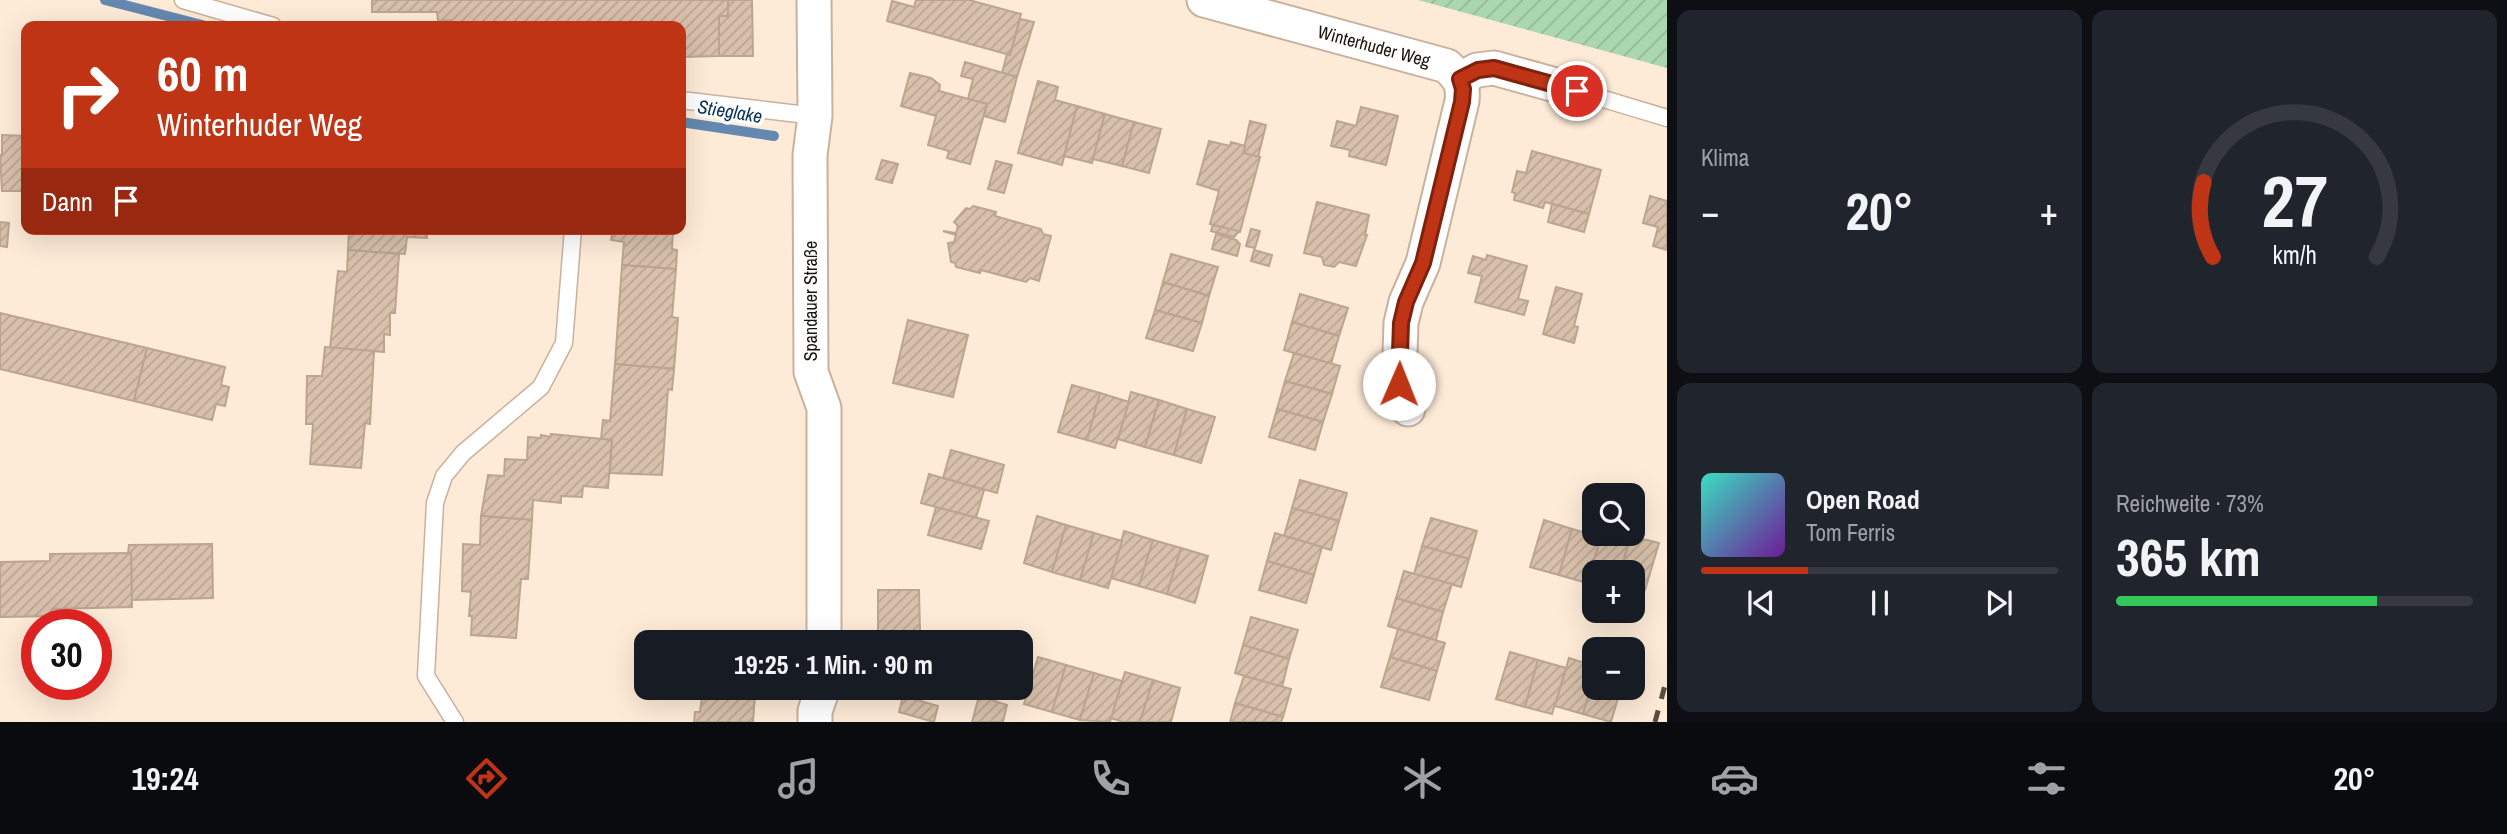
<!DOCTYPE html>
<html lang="de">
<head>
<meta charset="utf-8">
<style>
	:root { --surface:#171b24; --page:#20242c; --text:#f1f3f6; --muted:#9ea1a6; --line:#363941; --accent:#be3415 }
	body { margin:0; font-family:"Archivo Narrow",sans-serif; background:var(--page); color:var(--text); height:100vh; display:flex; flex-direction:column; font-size:26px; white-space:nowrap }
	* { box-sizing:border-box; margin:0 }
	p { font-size:23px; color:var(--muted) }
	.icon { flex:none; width:38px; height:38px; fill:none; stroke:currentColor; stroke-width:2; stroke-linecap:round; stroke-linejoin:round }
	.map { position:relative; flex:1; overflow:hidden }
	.drawer { display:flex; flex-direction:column; gap:10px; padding:10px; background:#0d0f14; width:840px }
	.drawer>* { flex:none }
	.banner { position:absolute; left:21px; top:21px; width:665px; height:214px; border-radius:14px; box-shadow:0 7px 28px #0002; background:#be3415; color:#fff; overflow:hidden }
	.tools { position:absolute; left:1582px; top:483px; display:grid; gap:14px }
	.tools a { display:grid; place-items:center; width:63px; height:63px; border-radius:14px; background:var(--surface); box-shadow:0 7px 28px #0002; font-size:35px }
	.speed { position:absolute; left:21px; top:609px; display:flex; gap:14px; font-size:35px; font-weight:700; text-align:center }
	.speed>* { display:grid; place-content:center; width:91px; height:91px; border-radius:50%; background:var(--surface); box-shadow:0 7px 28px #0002; line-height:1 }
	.speed .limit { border:10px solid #d22; background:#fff; color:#111 }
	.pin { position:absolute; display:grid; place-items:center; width:60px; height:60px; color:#fff; margin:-30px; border:4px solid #fff; border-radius:50%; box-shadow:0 2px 7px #0007 }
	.me { position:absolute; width:77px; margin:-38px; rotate:1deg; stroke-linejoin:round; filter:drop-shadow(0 0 5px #0008) }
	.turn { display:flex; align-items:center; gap:24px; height:147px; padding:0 21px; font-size:32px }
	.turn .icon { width:91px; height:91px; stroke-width:2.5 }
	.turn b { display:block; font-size:49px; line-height:60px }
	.then { display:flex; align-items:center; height:66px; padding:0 21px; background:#0003; gap:14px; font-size:26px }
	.big { font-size:52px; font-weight:700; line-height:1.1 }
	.drawer .tile { flex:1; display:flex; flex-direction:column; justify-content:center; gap:10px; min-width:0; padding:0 24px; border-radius:14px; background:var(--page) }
	.drawer .dial { align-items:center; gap:0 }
	.dial svg { height:182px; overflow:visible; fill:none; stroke:var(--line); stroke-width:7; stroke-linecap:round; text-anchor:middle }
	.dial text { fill:var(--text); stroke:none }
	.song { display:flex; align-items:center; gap:21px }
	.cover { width:84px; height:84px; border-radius:10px; background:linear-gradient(135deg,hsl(170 70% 55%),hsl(280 70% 35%)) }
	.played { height:7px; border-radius:4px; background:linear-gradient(90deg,var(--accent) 30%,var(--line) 30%) }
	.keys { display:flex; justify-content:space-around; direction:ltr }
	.heat { display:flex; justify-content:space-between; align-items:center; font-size:38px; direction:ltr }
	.charge { height:10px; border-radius:5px; background:linear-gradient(90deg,#34c759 73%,var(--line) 0) }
	.drawer .tiles { flex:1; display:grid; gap:10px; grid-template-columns:repeat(2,1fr) }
	.trip { position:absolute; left:634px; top:630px; width:399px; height:70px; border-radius:14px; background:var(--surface); box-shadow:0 7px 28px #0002; font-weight:700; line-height:70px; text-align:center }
	.menu { display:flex; height:112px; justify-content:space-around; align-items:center; background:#090b0e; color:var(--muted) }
	.menu .icon { width:49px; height:49px }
	.menu .current { color:var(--accent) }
	.menu b { font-size:32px; color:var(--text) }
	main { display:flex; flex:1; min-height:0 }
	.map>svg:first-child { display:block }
	.garden { fill:url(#garden-furrows) }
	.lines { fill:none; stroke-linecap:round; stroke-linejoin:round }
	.stream { stroke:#6488af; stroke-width:10 }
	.building { fill:url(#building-hatch); stroke:#bca590; stroke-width:2 }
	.service-casing { stroke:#c9b29d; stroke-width:19 }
	.minor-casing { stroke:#c9b29d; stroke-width:37 }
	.service { stroke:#fff; stroke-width:16 }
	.minor { stroke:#fff; stroke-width:33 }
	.rail { stroke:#584d42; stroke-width:5; stroke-dasharray:12 12; stroke-linecap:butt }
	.route-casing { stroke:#7c220e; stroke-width:18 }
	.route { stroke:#be3415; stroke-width:12 }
	.labels { text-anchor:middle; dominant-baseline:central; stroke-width:7; stroke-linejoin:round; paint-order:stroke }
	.street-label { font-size:18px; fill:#1a120a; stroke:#fff }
	.water-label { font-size:19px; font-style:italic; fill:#093157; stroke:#fff }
</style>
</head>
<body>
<main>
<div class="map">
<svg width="1667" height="722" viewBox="0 0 1667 722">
	<defs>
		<pattern id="garden-furrows" width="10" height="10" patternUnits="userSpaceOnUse" patternTransform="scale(1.75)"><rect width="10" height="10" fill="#abd7b0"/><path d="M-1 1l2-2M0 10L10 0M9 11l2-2" fill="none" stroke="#93b896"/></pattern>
		<pattern id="building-hatch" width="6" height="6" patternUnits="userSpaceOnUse" patternTransform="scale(1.75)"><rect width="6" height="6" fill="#d8c1ab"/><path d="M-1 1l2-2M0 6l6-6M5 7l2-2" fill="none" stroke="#b9a592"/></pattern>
	</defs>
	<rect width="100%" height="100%" fill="#fdead7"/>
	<polygon class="garden" points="1418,0 1667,0 1667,68"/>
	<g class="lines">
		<g class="stream">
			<polyline points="105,0 206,26"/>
			<polyline points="681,122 774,136"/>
		</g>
	</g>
	<g class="building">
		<polygon points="372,0 728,0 728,16 719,16 719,56 681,57 681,26 452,26 451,20 438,21 437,12 372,12"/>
		<polygon points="728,0 752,0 753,56 719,56 719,16 728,16"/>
		<polygon points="916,0 969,0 1021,14 1010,55 887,21 892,1 914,7"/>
		<polygon points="1020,19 1034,22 1017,77 1002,73 1007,54 1010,55"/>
		<polygon points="965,62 1017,77 1005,122 984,116 987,104 968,99 973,79 961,76"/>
		<polygon points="910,73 931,78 940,85 939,91 987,104 970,164 947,158 949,151 928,145 936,116 901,106"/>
		<polygon points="1038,81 1058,87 1055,100 1077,106 1062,165 1018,153"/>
		<polygon points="1077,106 1105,114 1092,163 1064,156"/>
		<polygon points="1361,107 1398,116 1386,165 1349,156 1350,150 1331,146 1337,121 1356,126"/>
		<polygon points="1105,114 1134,122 1122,166 1093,159"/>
		<polygon points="1250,121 1266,125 1258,157 1243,153"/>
		<polygon points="1134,122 1161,129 1149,173 1122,166"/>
		<polygon points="2,135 26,136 26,191 2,191 0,155 2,155"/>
		<polygon points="1209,141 1230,146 1231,142 1245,146 1243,153 1260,157 1240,232 1210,224 1219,191 1197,184"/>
		<polygon points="1532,151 1601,170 1589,214 1545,202 1543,208 1514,200 1515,193 1512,192 1517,171 1526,173"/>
		<polygon points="882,160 898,164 892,183 876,179"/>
		<polygon points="996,161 1012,165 1004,193 988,189"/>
		<polygon points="1650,196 1667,201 1667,250 1653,246 1658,227 1643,223"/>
		<polygon points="1317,202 1369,215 1365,235 1367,235 1356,266 1339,262 1334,267 1324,265 1322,257 1304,253"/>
		<polygon points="1552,204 1589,214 1584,232 1548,222"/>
		<polygon points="973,206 996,212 995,216 1041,229 1043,234 1051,236 1039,281 1030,278 1026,282 981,270 980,273 956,267 955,263 951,262 948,243 954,242 956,235 943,231 956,233 958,226 954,222 966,208 970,209"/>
		<polygon points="0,222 9,223 7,247 0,246"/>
		<polygon points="1213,225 1239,231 1234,237 1211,231"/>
		<polygon points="450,229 450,233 427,231 427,238 407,237 405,254 348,250 349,230"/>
		<polygon points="563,229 673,229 672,249 677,250 676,269 622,265 624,242 611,240 612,233"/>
		<polygon points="1251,229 1260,231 1255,248 1246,246"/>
		<polygon points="1216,234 1236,240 1240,244 1237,256 1212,249"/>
		<polygon points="348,250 399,254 395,313 390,313 390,335 384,334 384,352 330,348 338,271 347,272"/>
		<polygon points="1254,250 1272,255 1269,266 1251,261"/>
		<polygon points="1171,254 1218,267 1209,296 1163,282"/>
		<polygon points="1487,255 1527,266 1518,299 1528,301 1524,315 1475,302 1482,276 1468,273 1473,256 1486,260"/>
		<polygon points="622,265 676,269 672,317 678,318 674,369 615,364"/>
		<polygon points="1163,282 1209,296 1202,323 1155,310"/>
		<polygon points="1556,287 1582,294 1574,326 1578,327 1574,343 1543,334"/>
		<polygon points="1300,294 1348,308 1339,336 1292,322"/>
		<polygon points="1155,310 1202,323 1193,351 1146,338"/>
		<polygon points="0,313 147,348 134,401 0,369"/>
		<polygon points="908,320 968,335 953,397 893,383"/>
		<polygon points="1292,322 1339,336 1331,364 1284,350"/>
		<polygon points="325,347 374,351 370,424 365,423 361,468 310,464 313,424 306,424 307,376 322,376"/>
		<polygon points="147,348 225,367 221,385 229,387 225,406 216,404 212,420 134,401"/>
		<polygon points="1294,353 1340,366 1332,394 1285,381"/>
		<polygon points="615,364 674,369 672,390 668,389 662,475 610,473 612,440 601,439 603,420 610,421"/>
		<polygon points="1285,381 1332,394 1323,422 1277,409"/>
		<polygon points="1072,385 1100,393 1087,440 1058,432"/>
		<polygon points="1131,392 1159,400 1145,447 1118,439"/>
		<polygon points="1100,393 1129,402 1115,448 1087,440"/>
		<polygon points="1159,400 1187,409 1174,455 1145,447"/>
		<polygon points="1187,409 1215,417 1201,463 1174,455"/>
		<polygon points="1277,409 1323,422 1315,450 1269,437"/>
		<polygon points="551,434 612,440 608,488 583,486 582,497 561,496 561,503 533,500 532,520 481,516 488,475 504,476 505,459 527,460 528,437 541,438 541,435 550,437"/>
		<polygon points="951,450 1004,465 997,493 943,478"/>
		<polygon points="929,474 984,490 976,518 921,503"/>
		<polygon points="1300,480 1347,493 1339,521 1292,508"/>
		<polygon points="936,507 989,521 981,549 928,535"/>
		<polygon points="1292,508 1339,521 1331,550 1284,536"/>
		<polygon points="481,516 532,520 528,579 521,579 516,638 471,635 472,616 469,616 471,592 462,591 463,544 480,545"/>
		<polygon points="1037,516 1066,525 1052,572 1024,563"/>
		<polygon points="1431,518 1477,531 1469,559 1422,546"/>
		<polygon points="1544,520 1572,529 1559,575 1530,567"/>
		<polygon points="1066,525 1094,533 1080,580 1052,572"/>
		<polygon points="1572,529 1601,537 1587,583 1559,575"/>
		<polygon points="1124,531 1153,540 1139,586 1111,578"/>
		<polygon points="1094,533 1122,541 1108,588 1080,580"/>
		<polygon points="1275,533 1322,547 1314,575 1267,561"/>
		<polygon points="1602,534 1631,536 1620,572 1590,574"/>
		<polygon points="1631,536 1659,543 1645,590 1633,587 1633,572 1620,572"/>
		<polygon points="1153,540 1181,548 1167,594 1139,586"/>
		<polygon points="212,544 213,598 132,600 131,553 128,553 129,545"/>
		<polygon points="1422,546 1469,559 1461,587 1414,574"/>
		<polygon points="1181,548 1208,556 1195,603 1167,594"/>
		<polygon points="131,553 132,607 52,609 52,616 0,617 0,562 50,561 50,554"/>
		<polygon points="1267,561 1314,575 1306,603 1259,590"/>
		<polygon points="1404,571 1452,584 1443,612 1396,598"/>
		<polygon points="878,590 919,590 920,631 957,642 878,642"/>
		<polygon points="1396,598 1443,612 1436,640 1388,626"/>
		<polygon points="1251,617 1298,630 1289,659 1243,645"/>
		<polygon points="1398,629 1445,643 1437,671 1390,657"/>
		<polygon points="1243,645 1289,659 1282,687 1235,673"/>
		<polygon points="1510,652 1538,660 1525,707 1496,699"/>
		<polygon points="1038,657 1066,665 1052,712 1024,704"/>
		<polygon points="1390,657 1437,671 1429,700 1381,687"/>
		<polygon points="1569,658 1594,666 1594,676 1583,714 1555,706"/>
		<polygon points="1538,660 1566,668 1552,714 1525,707"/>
		<polygon points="1066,665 1094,673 1080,720 1052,712"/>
		<polygon points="1125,672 1153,680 1140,722 1123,722 1111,718"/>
		<polygon points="1094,673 1122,681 1110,722 1080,720"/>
		<polygon points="1244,676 1291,689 1283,717 1235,703"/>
		<polygon points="1594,676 1594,688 1621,688 1611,722 1583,714"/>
		<polygon points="1153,680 1180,688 1171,722 1140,722"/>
		<polygon points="932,688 967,688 964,697"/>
		<polygon points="703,689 755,694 753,722 694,722 695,712 700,712"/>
		<polygon points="903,696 938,706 934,722 899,712"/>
		<polygon points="979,696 1007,705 1003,722 972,722"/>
		<polygon points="1235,703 1283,717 1281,722 1230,722"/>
	</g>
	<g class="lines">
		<defs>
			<g id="service">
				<polyline points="183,0 273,26"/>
				<polyline points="1577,91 1667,118"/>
				<polyline points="681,100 815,116"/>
				<polyline points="455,722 426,676 435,503 444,476 463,453 541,387 564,343 573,229"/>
			</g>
			<g id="minor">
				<polyline points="814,0 815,116 810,155 811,372 824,408 824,642"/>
				<path d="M1204,0L1447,66C1459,78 1464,84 1462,101L1423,263L1406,302L1401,323L1399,384L1408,409"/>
				<polyline points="1460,79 1477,70 1494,68 1577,91"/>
				<polyline points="815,722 815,711 823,688"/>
			</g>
		</defs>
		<use href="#service" class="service-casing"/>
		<use href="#minor" class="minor-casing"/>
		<use href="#service" class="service"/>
		<use href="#minor" class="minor"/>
		<polyline class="rail" points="1655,722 1667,678"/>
	</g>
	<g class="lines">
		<defs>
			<polyline id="route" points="1399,384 1401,323 1406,302 1423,263 1462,102 1463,89 1460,79 1478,70 1494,68 1577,91"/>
		</defs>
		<use href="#route" class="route-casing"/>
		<use href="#route" class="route"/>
	</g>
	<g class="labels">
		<g class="street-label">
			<text transform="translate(1374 46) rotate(15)">Winterhuder Weg</text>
			<text transform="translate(810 301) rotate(-90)">Spandauer Straße</text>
		</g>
		<g class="water-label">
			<text transform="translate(730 111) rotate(9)">Stieglake</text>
		</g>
	</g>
</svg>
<div class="tools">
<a><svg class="icon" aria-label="search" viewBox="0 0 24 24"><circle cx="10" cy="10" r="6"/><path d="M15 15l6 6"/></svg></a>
<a>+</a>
<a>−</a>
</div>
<div class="speed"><div class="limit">30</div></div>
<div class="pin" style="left:1577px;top:91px;background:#d93025"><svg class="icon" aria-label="arrive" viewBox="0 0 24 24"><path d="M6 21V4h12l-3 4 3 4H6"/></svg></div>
<svg class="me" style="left:1399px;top:384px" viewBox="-20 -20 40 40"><circle r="19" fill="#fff"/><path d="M0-13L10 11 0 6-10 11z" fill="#be3415"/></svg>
<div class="trip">19:25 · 1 Min. · 90 m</div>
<div class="banner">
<div class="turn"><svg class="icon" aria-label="right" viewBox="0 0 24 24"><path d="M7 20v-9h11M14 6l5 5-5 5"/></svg><div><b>60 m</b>Winterhuder Weg</div></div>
<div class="then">Dann<svg class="icon" aria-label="arrive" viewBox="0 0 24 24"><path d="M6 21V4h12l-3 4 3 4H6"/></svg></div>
</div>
</div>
<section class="drawer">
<div class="tiles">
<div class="tile"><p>Klima</p>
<div class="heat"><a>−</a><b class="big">20°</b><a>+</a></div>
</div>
<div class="tile dial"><svg viewBox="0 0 100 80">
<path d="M14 69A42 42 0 1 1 86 69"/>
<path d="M14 69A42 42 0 0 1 10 36" stroke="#be3415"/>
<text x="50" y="56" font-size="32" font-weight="700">27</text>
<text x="50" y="72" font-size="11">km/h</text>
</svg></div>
<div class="tile">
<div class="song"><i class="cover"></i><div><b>Open Road</b><p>Tom Ferris</p></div></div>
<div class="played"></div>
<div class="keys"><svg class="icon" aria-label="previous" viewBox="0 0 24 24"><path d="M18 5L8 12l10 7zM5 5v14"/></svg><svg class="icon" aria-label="pause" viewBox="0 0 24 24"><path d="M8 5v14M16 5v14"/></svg><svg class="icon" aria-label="next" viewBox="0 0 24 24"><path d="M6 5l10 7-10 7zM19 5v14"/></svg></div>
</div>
<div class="tile"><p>Reichweite · 73%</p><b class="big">365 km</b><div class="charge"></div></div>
</div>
</section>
</main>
<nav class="menu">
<b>19:24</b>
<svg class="icon current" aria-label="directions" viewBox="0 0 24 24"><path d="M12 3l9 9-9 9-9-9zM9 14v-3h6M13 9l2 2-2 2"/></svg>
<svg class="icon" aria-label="music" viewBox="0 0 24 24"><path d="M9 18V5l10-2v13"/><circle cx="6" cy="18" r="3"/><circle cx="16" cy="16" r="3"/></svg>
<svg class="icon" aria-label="phone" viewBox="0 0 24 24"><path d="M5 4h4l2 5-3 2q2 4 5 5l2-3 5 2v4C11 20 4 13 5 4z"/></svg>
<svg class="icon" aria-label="climate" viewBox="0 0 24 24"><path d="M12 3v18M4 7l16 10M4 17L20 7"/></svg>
<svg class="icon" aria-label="car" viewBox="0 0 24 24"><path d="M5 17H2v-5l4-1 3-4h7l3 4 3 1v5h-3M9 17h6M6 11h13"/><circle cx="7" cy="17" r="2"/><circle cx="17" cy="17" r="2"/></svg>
<svg class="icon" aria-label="filters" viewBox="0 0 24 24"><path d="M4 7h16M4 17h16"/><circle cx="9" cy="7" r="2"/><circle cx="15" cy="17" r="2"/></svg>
<b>20°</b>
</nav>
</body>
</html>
